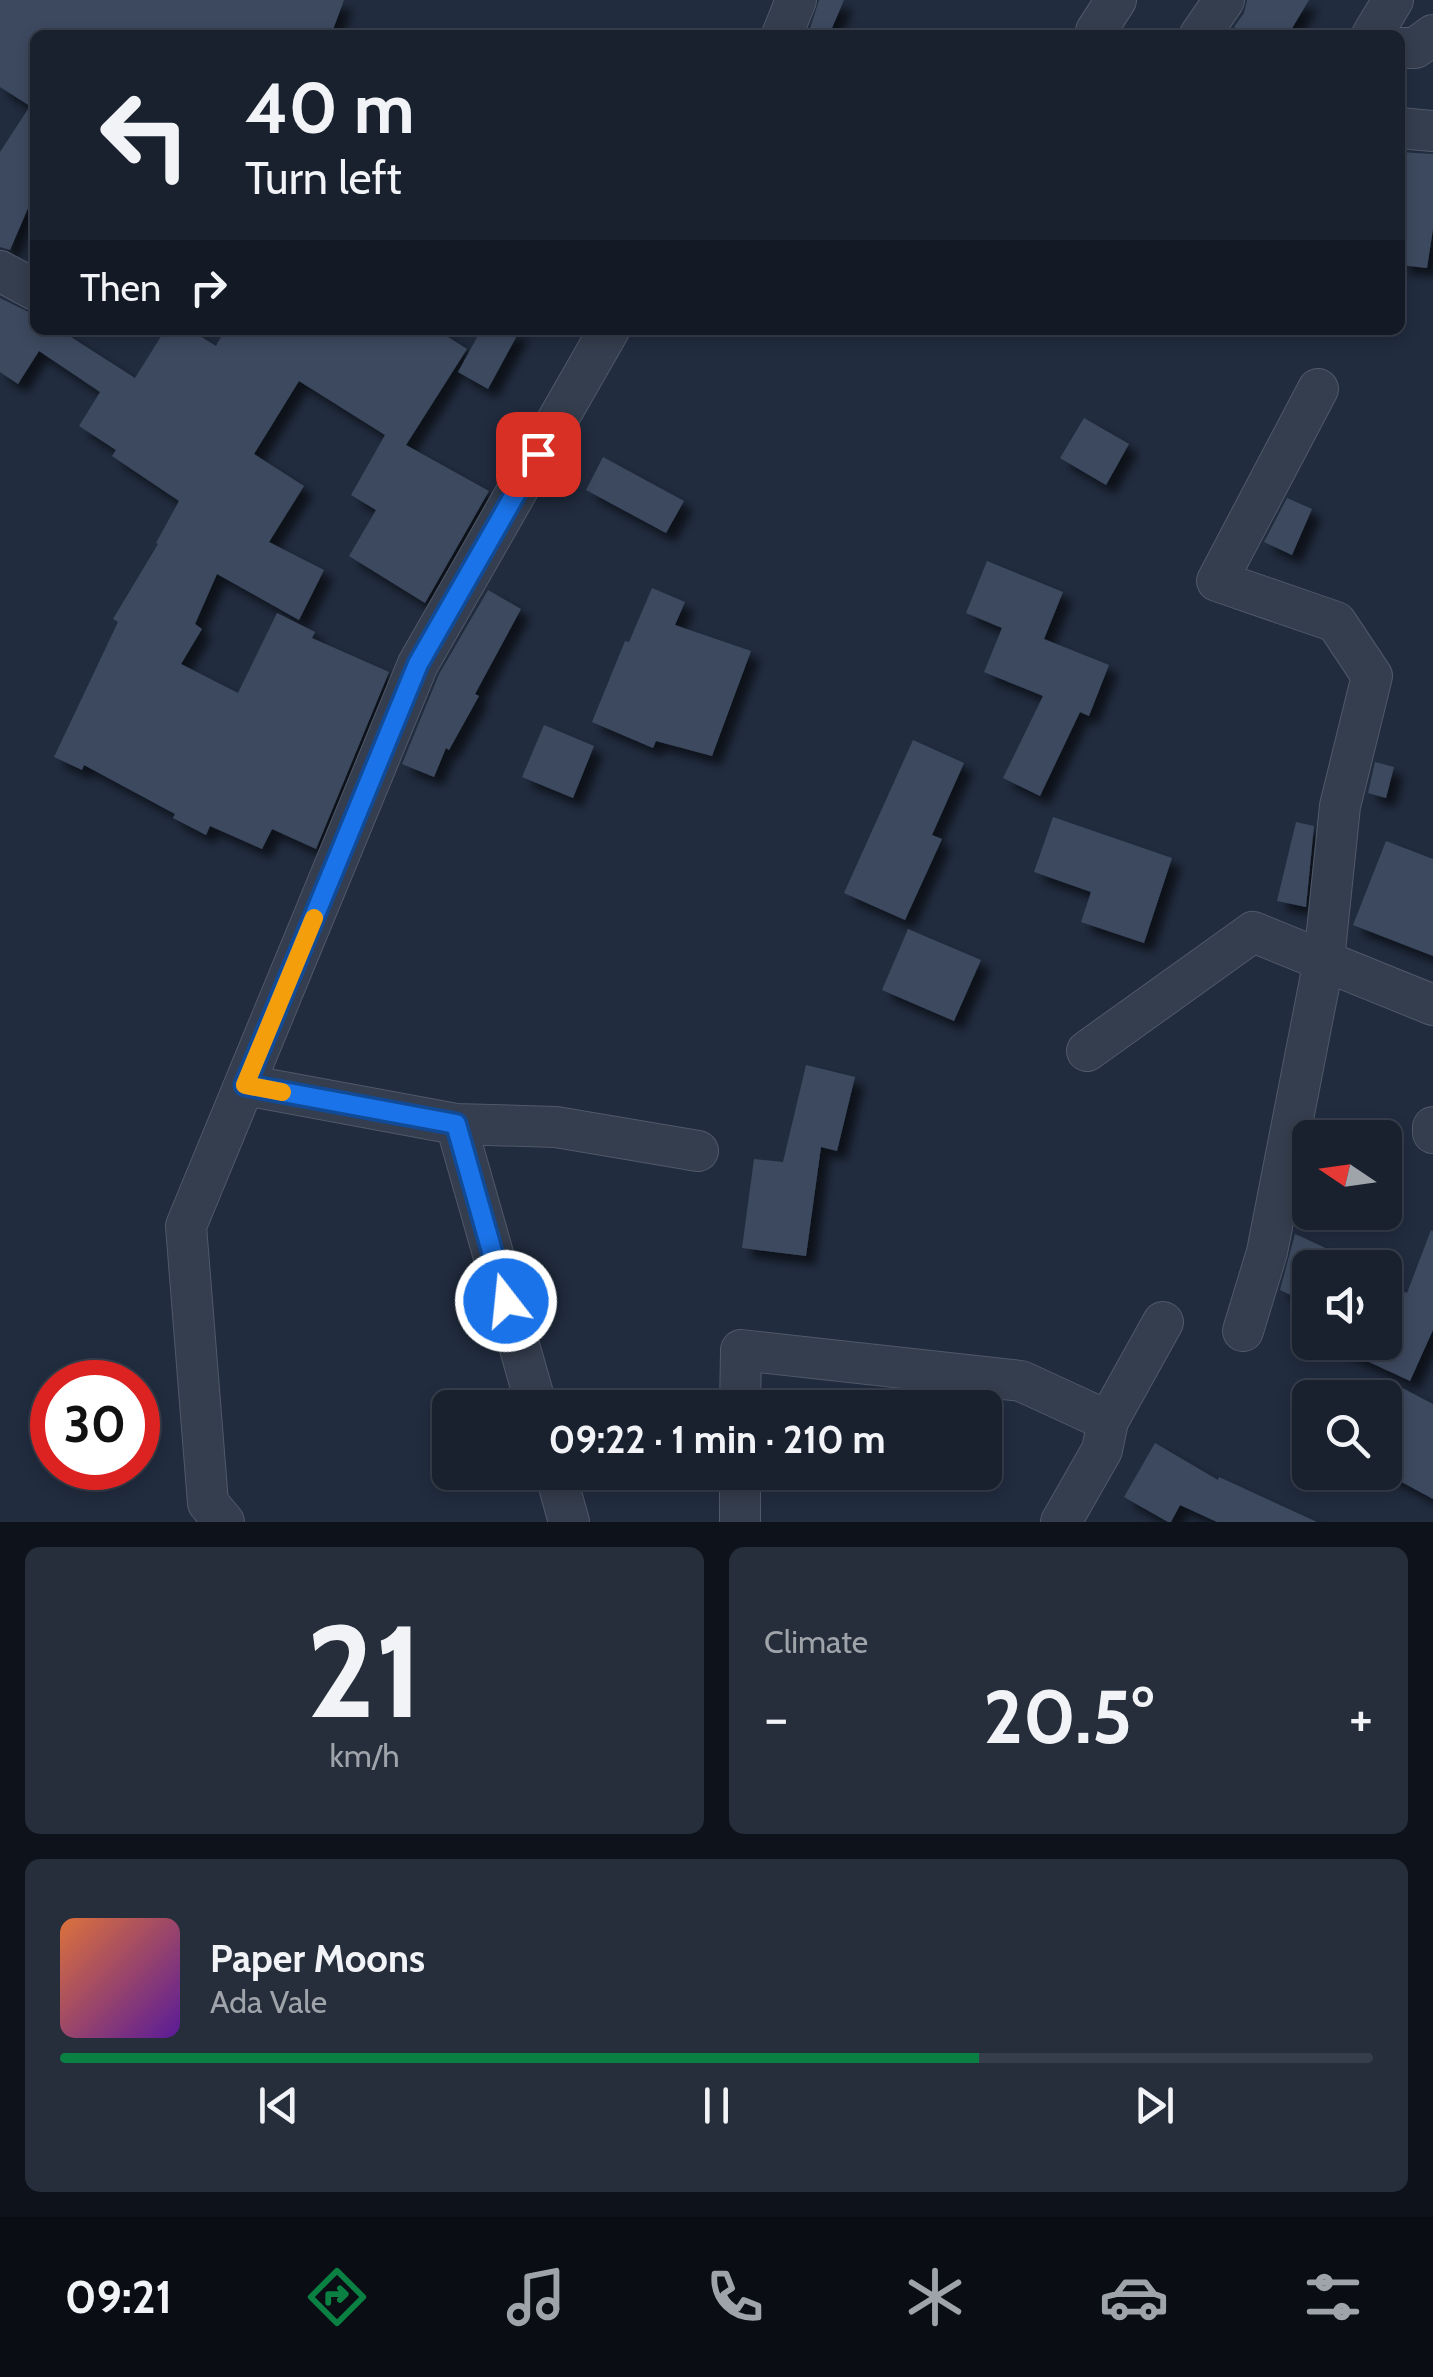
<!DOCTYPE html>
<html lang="en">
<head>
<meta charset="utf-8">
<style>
	:root { --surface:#19212f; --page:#262e3b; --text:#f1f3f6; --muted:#9fa3aa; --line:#373e4b; --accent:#0b8043 }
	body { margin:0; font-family:Cabin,sans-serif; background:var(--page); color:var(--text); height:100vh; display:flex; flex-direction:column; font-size:38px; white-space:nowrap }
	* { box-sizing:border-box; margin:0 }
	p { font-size:32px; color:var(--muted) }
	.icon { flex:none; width:55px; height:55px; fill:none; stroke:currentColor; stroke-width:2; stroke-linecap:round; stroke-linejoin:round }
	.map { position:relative; height:1522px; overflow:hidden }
	.panel { display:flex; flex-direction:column; gap:25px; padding:25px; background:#0e121a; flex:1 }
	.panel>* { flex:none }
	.top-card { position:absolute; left:30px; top:30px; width:1375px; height:305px; border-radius:15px; box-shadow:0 5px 15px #0003,0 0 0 2px var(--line); background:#19212f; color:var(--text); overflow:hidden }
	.needle { width:65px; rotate:283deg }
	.fabs { position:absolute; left:1292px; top:1120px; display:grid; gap:20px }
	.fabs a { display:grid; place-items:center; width:110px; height:110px; border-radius:15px; background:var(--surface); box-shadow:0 5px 15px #0003,0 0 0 2px var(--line); font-size:50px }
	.speed { position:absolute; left:30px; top:1360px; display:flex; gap:20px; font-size:50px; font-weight:700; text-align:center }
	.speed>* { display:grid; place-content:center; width:130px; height:130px; border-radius:50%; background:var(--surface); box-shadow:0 5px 15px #0003,0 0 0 2px var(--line); line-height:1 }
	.speed .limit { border:15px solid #d22; background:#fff; color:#111 }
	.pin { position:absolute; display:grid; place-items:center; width:85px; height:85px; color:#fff; margin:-42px; border-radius:20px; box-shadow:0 5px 15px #0006 }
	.me { position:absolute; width:110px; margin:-55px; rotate:344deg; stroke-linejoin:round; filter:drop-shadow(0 0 8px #0008) }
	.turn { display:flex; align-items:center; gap:35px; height:210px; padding:0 50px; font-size:45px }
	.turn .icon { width:130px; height:130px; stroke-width:2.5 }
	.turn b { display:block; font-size:70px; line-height:85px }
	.then { display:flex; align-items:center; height:95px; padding:0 50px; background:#0003; gap:20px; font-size:38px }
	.big { font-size:75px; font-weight:700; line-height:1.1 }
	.panel .widget { flex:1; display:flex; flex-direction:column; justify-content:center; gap:15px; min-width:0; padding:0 35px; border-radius:15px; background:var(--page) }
	.panel .dial { align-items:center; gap:0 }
	.dial b { font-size:130px; line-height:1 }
	.song { display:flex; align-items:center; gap:30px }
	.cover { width:120px; height:120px; border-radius:15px; background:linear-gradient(135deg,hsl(20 70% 55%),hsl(270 70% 35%)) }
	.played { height:10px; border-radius:5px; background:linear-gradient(90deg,var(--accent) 70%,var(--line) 70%) }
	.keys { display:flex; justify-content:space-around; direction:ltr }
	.heat { display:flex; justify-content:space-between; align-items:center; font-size:55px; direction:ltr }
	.panel .tiles { flex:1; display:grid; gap:25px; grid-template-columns:1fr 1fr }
	.widget:last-child { grid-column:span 2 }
	.trip { position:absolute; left:432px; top:1390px; width:570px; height:100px; border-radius:15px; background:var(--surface); box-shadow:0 5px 15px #0003,0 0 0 2px var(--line); font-weight:700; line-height:100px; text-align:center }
	.menu { display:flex; height:160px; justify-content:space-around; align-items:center; background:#0a0d13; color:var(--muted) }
	.menu .icon { width:70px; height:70px }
	.menu .on { color:var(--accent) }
	.menu b { font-size:45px; color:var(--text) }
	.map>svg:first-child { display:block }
	.building { fill:#3c495f; filter:url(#shadow) }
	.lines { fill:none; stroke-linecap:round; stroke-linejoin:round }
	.street-casing { stroke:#505969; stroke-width:42 }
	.street { stroke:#353e4e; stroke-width:40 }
	.route-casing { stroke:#114b97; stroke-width:25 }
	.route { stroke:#1a73e8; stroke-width:18 }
	.slow { stroke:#f59e0b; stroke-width:18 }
</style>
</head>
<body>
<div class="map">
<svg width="1433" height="1522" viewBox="0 0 1433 1522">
	<defs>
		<filter id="shadow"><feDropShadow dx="9" dy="9" stdDeviation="5" flood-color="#0009"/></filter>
	</defs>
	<rect width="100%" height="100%" fill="#212c3f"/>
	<g class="building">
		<polygon points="0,0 344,0 331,35 35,35 35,192 10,250 0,247 0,152 30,106 0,87"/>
		<polygon points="819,0 844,0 829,35 808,35"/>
		<polygon points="1247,0 1309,0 1288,35 1248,35 1234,27 1244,13"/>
		<polygon points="1400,152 1433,154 1433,229 1427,268 1400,265"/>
		<polygon points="0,298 35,315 35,330 60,330 135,378 165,330 190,330 216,346 225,330 437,330 467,349 406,445 489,491 425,603 349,556 376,510 351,495 385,435 299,381 254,454 304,486 269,542 324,570 299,620 217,574 195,624 202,629 181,664 238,693 277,613 315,632 312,638 389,672 316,849 272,829 262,849 210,826 206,835 173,818 175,814 84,765 82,770 54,757 118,622 113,619 158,544 156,543 179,501 112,456 116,450 79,426 100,392 39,351 18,384 0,372"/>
		<polygon points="481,330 520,330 488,389 458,372"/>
		<polygon points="1084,418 1129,444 1106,485 1060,458"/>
		<polygon points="603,457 684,501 666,533 586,490"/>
		<polygon points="1287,498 1312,509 1292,555 1264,542"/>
		<polygon points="987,561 1063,592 1044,639 1109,665 1089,716 1080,712 1040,796 1003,778 1043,696 984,672 1002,628 966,613"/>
		<polygon points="652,588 685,602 675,625 751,651 712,756 656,741 653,748 592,722 625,641 629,642"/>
		<polygon points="488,590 521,609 475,694 479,696 449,750 446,748 434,777 402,764 439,674"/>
		<polygon points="544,725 594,746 573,798 522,777"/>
		<polygon points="913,740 964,763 932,835 942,839 905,920 844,893"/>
		<polygon points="1375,762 1394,767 1386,798 1368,793"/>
		<polygon points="1053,817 1172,858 1144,943 1081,922 1091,892 1034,872"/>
		<polygon points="1296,822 1314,826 1306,907 1277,901"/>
		<polygon points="1386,841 1433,859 1433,956 1353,925"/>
		<polygon points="908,929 981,960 954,1021 882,990"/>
		<polygon points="806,1065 855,1077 837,1151 821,1147 806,1256 742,1248 754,1159 783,1162"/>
		<polygon points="1431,1230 1433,1231 1433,1330 1410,1381 1326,1342 1394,1342 1385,1338 1385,1283 1407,1293"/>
		<polygon points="1295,1234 1302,1237 1368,1268 1310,1268 1310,1304 1280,1290"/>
		<polygon points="1385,1379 1433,1404 1433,1499 1385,1473"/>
		<polygon points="1155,1443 1218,1480 1219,1477 1317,1522 1217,1522 1180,1505 1171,1522 1168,1522 1124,1497"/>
	</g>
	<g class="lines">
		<defs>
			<g id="street">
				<polyline points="1096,31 1116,0"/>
				<polyline points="782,35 796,0"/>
				<polyline points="1200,35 1224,0"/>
				<polyline points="1372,35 1393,0"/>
				<polyline points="1400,48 1415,48 1433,35"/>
				<polyline points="1400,128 1433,131"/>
				<polyline points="0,271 35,290"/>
				<polyline points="1087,1051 1253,932 1433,1005"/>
				<polyline points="245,1085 456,1124 556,1127 698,1151"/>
				<polyline points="456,1124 537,1408"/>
				<polyline points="1433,1127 1433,1133"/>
				<polyline points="1243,1331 1267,1252 1324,960 1340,806 1372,676 1336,622 1217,581 1318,389"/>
				<polyline points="740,1408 741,1350 1021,1381 1108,1421"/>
				<polyline points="555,1472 569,1522"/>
				<polyline points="224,1522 208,1503 186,1226 418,664 609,330"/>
				<polyline points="740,1522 740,1472"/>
				<polyline points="1061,1522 1102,1450 1108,1421 1163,1322"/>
			</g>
		</defs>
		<use href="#street" class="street-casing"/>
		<use href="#street" class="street"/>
	</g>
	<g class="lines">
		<defs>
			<polyline id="route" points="506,1301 456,1124 245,1085 418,664 538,454"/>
		</defs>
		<use href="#route" class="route-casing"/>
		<use href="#route" class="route"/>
		<polyline class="slow" points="282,1092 245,1085 314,918"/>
	</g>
</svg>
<div class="fabs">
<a><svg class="needle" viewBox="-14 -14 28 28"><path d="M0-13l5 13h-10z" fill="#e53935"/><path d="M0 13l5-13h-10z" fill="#9fa3aa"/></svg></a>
<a><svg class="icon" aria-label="sound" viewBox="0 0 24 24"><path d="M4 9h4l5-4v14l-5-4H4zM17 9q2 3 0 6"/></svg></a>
<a><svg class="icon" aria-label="search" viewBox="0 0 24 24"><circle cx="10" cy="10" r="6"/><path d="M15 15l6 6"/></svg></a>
</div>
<div class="speed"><div class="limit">30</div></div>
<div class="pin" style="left:538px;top:454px;background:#d93025"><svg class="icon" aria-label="arrive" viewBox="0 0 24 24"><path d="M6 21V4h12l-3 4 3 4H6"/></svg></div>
<svg class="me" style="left:506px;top:1301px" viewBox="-20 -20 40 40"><circle r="17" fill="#1a73e8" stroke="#fff" stroke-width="3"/><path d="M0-11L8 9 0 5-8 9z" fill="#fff"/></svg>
<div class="trip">09:22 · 1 min · 210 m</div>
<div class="top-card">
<div class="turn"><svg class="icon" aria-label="left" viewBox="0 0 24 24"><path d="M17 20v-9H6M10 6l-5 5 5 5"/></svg><div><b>40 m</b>Turn left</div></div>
<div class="then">Then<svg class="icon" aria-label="right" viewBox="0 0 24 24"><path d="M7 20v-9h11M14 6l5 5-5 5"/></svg></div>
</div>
</div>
<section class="panel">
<div class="tiles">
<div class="widget dial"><b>21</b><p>km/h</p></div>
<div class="widget"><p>Climate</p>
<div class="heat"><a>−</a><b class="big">20.5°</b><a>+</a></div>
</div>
<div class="widget">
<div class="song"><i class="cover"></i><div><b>Paper Moons</b><p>Ada Vale</p></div></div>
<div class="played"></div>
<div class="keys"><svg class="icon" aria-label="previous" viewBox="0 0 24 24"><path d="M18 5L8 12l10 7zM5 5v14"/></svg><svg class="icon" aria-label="pause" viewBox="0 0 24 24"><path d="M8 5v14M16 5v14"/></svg><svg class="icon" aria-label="next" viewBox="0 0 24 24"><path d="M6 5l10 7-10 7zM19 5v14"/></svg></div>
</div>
</div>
</section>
<nav class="menu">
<b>09:21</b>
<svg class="icon on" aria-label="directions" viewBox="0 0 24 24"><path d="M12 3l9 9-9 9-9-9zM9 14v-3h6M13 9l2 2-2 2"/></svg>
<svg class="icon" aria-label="music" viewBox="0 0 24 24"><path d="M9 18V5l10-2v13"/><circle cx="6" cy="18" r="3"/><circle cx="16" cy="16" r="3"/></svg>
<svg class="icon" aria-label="phone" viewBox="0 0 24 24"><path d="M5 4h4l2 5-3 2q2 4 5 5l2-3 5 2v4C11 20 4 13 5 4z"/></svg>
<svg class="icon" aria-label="climate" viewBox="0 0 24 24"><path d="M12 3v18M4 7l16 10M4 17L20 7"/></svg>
<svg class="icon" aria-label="car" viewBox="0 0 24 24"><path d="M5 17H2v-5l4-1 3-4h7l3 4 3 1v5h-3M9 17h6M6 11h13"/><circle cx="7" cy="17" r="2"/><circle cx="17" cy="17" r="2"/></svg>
<svg class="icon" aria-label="filters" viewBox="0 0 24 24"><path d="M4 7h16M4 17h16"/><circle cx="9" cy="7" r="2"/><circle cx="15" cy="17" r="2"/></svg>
</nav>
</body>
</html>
